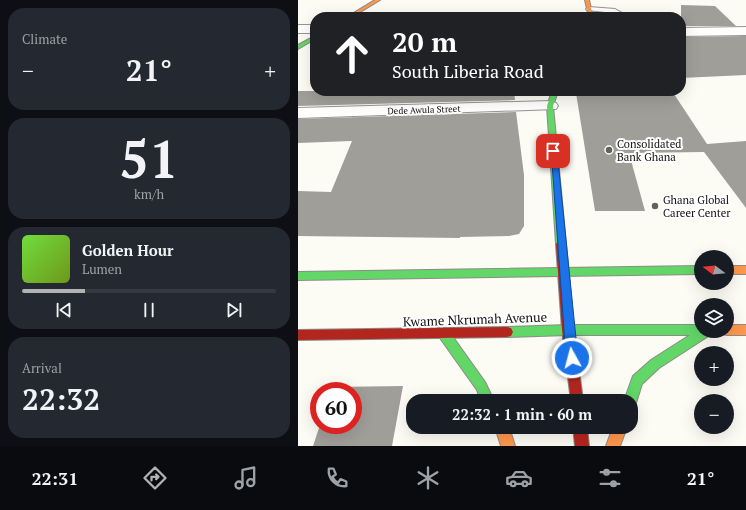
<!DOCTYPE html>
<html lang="en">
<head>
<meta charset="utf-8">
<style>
	:root { --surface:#171b24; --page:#242831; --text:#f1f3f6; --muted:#9ea1a6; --line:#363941; --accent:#b1b2b2 }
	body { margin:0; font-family:"PT Serif",serif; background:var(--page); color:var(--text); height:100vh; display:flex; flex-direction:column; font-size:15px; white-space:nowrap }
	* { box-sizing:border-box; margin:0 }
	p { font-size:13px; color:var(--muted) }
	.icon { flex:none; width:22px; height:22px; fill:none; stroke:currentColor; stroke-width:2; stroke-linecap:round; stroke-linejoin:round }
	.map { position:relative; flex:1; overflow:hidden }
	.sheet { display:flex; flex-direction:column; gap:8px; padding:8px; background:#0d0f14; width:298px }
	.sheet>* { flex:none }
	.banner { position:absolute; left:12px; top:12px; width:376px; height:84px; border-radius:16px; box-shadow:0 4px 16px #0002; background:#202124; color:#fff; overflow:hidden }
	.needle { width:26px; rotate:286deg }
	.controls { position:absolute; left:396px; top:250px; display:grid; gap:8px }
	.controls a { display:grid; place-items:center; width:40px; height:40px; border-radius:50%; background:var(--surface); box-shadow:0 4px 16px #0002; font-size:20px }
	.speed { position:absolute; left:12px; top:382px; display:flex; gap:8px; font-size:20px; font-weight:700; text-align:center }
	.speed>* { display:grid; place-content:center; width:52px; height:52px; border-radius:50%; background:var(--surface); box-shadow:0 4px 16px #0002; line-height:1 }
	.speed .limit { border:6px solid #d22; background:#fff; color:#111 }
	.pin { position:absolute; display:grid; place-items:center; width:34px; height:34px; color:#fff; margin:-17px; border-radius:8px; box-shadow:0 2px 6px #0006 }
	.me { position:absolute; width:44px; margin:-22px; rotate:353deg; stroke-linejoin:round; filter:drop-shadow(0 0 3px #0008) }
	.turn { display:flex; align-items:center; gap:14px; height:84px; padding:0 16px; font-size:18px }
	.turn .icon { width:52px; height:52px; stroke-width:2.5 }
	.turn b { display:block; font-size:28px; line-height:34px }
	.big { font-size:30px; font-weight:700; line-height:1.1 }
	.sheet .card { flex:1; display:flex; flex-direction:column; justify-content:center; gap:6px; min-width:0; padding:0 14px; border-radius:16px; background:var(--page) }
	.sheet .dial { align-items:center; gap:0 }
	.dial b { font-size:52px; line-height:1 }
	.song { display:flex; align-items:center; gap:12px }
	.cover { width:48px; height:48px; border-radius:6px; background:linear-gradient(135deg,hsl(100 70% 55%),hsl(80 70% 35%)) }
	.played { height:4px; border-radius:2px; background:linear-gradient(90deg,var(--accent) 25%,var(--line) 25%) }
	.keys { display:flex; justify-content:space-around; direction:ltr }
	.heat { display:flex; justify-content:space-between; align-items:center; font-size:22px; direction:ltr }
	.trip { position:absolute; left:108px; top:394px; width:232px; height:40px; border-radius:16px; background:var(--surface); box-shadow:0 4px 16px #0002; font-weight:700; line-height:40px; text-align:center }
	.tabs { display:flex; height:64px; justify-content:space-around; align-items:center; background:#090b0e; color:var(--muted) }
	.tabs .icon { width:28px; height:28px }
	.tabs .current { color:var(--accent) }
	.tabs b { font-size:18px; color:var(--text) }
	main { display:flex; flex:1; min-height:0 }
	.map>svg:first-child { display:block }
	.building { fill:#9f9e99 }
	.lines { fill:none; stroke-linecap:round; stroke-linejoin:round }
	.lane-casing { stroke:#969592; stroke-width:2 }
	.street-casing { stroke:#969592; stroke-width:2 }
	.fast-casing { stroke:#8c8c89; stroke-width:2 }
	.slow-casing { stroke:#8c8c89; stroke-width:2 }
	.jam-casing { stroke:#8c8c89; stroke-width:2 }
	.lane { fill:#fffefd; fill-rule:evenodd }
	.street { fill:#fffefd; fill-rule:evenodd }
	.fast { fill:#63d668; fill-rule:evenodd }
	.slow { fill:#ff974d; fill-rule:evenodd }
	.jam { fill:#b3261e; fill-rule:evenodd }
	.route { fill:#1a73e8; stroke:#114b97 }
	.poi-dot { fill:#62625f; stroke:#fff; stroke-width:1.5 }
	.labels { text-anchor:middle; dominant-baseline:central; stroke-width:4; stroke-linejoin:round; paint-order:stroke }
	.far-street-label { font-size:9px; fill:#0f0f0f; stroke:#fff }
	.poi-label { font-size:11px; fill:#0f0f0f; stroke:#fff; text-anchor:start }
	.near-street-label { font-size:13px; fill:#0f0f0f; stroke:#fff }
</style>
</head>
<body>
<main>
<section class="sheet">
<div class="card"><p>Climate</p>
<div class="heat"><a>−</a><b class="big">21°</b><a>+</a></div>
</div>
<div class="card dial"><b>51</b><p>km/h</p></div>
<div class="card">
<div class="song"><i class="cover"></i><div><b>Golden Hour</b><p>Lumen</p></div></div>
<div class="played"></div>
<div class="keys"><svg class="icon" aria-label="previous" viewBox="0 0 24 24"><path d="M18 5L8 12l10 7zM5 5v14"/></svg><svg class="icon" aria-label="pause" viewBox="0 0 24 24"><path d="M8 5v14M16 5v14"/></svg><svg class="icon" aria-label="next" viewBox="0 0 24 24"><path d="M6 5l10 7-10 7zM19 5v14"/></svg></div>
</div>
<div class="card"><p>Arrival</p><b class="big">22:32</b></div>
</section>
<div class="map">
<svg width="448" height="446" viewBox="0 0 448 446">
	<rect width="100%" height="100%" fill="#fcfbf4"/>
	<g class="building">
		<polygon points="383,5 417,6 438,26 383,26"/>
		<polygon points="448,36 448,75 383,78 383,37"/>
		<polygon points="0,91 216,91 217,100 0,106"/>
		<polygon points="334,91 374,91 409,144 448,141 448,208 406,152 331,153 347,211 297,211 278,93"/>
		<polygon points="218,112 226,175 226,226 221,234 211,236 162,237 162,238 0,236 0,191 33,192 54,141 0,143 0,119"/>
		<polygon points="105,386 94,446 15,446 22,425 55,425 55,391 33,391 34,387"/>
	</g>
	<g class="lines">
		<defs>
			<polygon id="lane" points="291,7 317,9 326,14 323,16 316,13 289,10 288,9"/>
			<g id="street">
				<rect x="0" y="25" width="17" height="8"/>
				<polygon points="448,27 448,35 383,36 383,28"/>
				<polygon points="252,101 258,103 260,106 258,109 0,118 0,108"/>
			</g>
			<g id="fast">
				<polygon points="17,36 17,39 0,49 0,45"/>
				<polygon points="254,91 260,91 255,106 268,244 266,247 260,247 258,244 249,106"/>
				<polygon points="403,266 403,274 0,280 0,272"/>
				<polygon points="270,325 403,325 403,331 414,331 412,335 361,368 344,384 337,406 333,407 333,401 326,401 335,376 353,360 392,335 270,335 209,337 205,336 203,332 205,328 209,327"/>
				<polygon points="146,329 150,330 187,382 196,401 183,401 179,390 142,338 140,334 142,330"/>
			</g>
			<g id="slow">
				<polygon points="77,0 82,0 54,17 49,17"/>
				<polygon points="287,0 291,0 295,17 291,17"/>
				<rect x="429" y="266" width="19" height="8"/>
				<polygon points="429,325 448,325 448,335 429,335 425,334 424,331 429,331"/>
				<polygon points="197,427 211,427 217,446 203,446"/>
				<polygon points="315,427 329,427 322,446 308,446"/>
			</g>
			<g id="jam">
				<polygon points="263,240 266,241 268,244 276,330 285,401 273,401 264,330 258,244 260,241"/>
				<polygon points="209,327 213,328 215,332 213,336 209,337 0,340 0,330"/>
				<polygon points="275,427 289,427 291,446 277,446"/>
			</g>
		</defs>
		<use href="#lane" class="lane-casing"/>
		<use href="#street" class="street-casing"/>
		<use href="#fast" class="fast-casing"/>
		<use href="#slow" class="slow-casing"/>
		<use href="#jam" class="jam-casing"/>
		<use href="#lane" class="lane"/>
		<use href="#street" class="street"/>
		<use href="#fast" class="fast"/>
		<use href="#slow" class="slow"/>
		<use href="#jam" class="jam"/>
	</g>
	<polygon class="route" points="253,149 259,151 280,358 278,362 274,364 269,362 268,358"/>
	<g class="poi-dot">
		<circle cx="311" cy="150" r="4"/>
		<circle cx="357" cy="206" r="4"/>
	</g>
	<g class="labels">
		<g class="far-street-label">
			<text transform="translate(126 110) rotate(-2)">Dede Awula Street</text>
		</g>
		<g class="poi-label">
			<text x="319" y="144">Consolidated<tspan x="319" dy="13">Bank Ghana</tspan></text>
			<text x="365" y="200">Ghana Global<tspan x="365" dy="13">Career Center</tspan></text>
		</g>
		<g class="near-street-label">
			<text transform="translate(177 319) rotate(-2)">Kwame Nkrumah Avenue</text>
		</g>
	</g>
</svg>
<div class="controls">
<a><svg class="needle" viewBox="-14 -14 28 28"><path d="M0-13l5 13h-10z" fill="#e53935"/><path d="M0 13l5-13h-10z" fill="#9ea1a6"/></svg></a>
<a><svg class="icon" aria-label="layers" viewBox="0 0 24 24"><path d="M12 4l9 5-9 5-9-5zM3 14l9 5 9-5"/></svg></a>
<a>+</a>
<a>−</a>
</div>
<div class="speed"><div class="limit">60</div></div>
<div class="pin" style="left:255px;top:151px;background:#d93025"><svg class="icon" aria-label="arrive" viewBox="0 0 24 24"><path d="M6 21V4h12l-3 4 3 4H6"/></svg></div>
<svg class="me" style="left:274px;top:358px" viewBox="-20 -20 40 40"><circle r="17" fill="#1a73e8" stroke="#fff" stroke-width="3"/><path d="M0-11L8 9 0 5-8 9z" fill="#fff"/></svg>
<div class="trip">22:32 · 1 min · 60 m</div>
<div class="banner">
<div class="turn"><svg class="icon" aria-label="ahead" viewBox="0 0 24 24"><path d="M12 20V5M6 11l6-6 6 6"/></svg><div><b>20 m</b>South Liberia Road</div></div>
</div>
</div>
</main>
<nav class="tabs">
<b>22:31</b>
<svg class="icon current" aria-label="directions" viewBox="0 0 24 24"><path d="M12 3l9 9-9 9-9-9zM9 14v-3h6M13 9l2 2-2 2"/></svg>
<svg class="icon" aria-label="music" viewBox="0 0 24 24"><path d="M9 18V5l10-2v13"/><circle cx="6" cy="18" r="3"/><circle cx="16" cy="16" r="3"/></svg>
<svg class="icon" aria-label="phone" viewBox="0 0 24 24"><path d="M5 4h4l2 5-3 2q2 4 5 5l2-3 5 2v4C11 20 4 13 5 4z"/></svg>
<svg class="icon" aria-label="climate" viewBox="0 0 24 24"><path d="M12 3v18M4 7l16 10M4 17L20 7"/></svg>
<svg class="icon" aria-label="car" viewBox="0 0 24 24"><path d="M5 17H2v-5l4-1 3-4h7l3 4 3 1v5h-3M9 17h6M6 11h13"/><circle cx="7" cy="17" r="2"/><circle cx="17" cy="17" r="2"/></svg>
<svg class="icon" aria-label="filters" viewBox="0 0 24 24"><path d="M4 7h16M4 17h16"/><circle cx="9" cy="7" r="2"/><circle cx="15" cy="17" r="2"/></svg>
<b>21°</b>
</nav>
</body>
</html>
